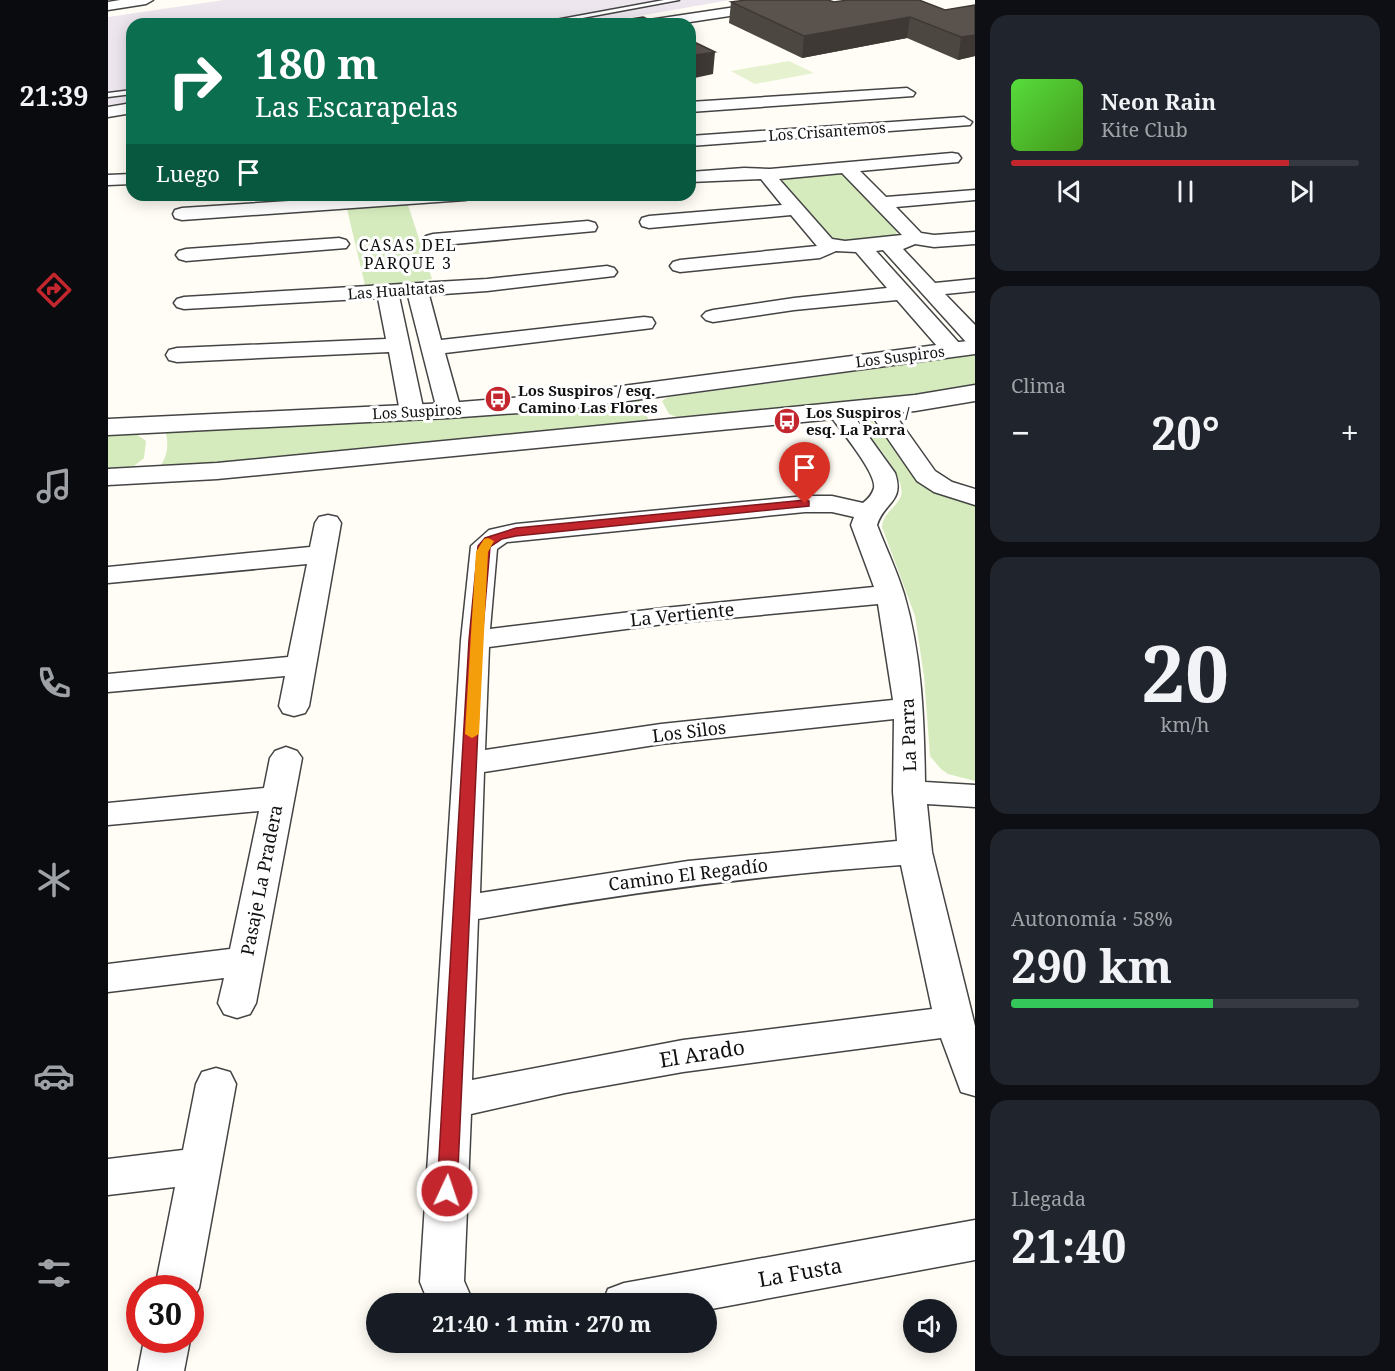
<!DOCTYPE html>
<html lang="es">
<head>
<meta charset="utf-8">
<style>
	:root { --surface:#171b24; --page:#20242c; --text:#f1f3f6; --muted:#9ea1a6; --line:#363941; --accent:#c4262e }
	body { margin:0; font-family:"Noto Serif",serif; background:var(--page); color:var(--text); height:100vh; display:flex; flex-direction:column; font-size:22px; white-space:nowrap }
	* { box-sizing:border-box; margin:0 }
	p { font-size:20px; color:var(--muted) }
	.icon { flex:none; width:33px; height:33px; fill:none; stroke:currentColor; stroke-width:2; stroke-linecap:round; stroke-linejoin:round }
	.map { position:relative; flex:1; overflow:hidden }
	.details { display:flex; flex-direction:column; gap:15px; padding:15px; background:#0d0f14; width:420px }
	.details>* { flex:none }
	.guide { position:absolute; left:18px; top:18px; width:570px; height:183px; border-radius:18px; box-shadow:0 3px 15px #0003; background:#0b6e4f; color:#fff; overflow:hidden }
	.fabs { position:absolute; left:795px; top:1299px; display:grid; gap:12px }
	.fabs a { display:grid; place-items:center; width:54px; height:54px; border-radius:50%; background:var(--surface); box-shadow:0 3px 15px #0003; font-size:30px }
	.speed { position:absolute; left:18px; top:1275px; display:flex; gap:12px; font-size:30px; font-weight:700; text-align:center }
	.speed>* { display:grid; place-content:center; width:78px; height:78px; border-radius:50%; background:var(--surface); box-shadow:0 3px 15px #0003; line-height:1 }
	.speed .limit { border:9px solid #d22; background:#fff; color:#111 }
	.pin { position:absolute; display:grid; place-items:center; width:51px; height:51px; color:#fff; margin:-62px -26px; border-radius:50% 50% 50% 0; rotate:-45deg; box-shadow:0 0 6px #0007 }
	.pin .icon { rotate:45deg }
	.me { position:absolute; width:66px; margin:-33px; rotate:3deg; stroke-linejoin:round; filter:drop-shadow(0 0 4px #0008) }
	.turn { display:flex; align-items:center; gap:21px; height:126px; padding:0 30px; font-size:27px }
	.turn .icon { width:78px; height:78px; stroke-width:2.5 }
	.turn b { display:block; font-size:42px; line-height:51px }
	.then { display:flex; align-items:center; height:57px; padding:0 30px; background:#0003; gap:12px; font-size:22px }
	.big { font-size:45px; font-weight:700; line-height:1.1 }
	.details .widget { flex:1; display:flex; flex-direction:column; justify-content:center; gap:9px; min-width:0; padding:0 21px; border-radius:18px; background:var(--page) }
	.details .dial { align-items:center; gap:0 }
	.dial b { font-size:78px; line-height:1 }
	.song { display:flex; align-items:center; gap:18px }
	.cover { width:72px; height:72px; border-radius:9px; background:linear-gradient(135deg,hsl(110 70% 55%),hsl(100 70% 35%)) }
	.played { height:6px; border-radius:3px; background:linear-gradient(90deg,var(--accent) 80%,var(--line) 80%) }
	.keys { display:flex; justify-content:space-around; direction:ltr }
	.heat { display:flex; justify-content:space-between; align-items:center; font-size:33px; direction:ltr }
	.charge { height:9px; border-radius:4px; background:linear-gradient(90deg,#34c759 58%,var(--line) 0) }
	.trip { position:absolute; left:258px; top:1293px; width:351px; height:60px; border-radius:30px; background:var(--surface); box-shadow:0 3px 15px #0003; font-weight:700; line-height:60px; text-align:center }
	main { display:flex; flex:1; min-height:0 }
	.tab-bar { display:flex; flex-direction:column; width:108px; justify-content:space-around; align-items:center; background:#090b0e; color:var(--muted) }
	.tab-bar .icon { width:42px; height:42px }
	.tab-bar .active { color:var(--accent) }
	.tab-bar b { font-size:27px; color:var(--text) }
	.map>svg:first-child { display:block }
	.industrial { fill:#eee6ef }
	.green { fill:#d5ebbd }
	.pitch { fill:#e6f2cf }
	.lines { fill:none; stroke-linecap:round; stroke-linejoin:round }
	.service-casing { stroke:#444; stroke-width:3 }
	.minor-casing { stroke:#444; stroke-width:3 }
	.tertiary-casing { stroke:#444; stroke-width:3 }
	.service { fill:#fff; fill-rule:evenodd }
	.minor { fill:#fff; fill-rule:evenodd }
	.tertiary { fill:#fff; fill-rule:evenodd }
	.wall { fill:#4d4742 }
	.shaded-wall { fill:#3f3936 }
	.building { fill:#5a524d; stroke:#3f3936; stroke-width:1.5 }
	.route { fill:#c4262e; stroke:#7f191e; stroke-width:1.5 }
	.slow { fill:#f59e0b }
	.labels { text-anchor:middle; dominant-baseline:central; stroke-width:6; stroke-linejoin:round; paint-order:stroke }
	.far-street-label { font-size:15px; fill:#111; stroke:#fff }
	.far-poi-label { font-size:15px; font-weight:bold; fill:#111; stroke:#fff; text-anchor:start }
	.far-neighbourhood-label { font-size:16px; letter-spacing:1.5px; fill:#111; stroke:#fff }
	.street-label { font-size:18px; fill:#111; stroke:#fff }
	.near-street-label { font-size:21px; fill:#111; stroke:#fff }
</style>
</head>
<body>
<main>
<nav class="tab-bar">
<b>21:39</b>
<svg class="icon active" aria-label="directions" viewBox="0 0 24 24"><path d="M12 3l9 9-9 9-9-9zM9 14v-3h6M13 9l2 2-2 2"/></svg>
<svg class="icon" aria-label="music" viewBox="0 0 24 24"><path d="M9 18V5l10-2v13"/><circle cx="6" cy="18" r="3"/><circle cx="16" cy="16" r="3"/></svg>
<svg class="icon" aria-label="phone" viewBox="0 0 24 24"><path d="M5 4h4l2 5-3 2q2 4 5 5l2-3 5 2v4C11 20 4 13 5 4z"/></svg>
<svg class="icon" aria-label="climate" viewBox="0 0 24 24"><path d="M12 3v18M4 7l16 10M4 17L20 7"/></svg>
<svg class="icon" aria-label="car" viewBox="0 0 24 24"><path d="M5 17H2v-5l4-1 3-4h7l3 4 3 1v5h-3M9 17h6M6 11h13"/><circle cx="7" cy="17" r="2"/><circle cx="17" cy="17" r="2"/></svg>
<svg class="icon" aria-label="filters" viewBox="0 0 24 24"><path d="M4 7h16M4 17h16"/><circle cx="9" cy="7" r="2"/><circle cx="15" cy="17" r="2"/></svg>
</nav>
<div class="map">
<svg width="867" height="1371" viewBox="0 0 867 1371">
	<rect width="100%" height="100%" fill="#fffdf5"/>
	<polygon class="industrial" points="116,0 622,0 485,24 24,24 24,102 0,105 0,17"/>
	<g class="green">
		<polygon points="731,173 737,176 789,230 788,236 738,242 724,240 674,180"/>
		<polygon points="283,204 300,205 324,279 279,286 257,285 239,209"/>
		<polygon points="867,355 867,387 812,396 571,418 561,414 554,401 560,397"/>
		<path d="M529,400H531L541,421L127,461L60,467L53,465C60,455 61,442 57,430L454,409Z"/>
		<path d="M754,415L763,419L808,478L834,494L867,505V781L840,774L833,769L822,756L816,676L807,616L774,527C775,513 788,508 793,496C799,477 761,436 750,420L751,416Z"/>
		<polygon points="27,433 38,441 36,458 26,466 0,471 0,434"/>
	</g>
	<polygon class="pitch" points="681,61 706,73 647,84 623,71"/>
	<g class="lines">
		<defs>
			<g id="service">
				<polygon points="556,0 571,0 442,24 426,24"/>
				<polygon points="24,90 24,94 0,97 0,93"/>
			</g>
			<g id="minor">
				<polygon points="12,0 45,0 38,4 0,10 0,2"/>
				<polygon points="674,0 708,0 701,4 569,24 534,24 541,20"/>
				<polygon points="799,88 807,93 805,96 582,112 582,102"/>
				<polygon points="24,103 24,113 0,117 0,107"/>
				<polygon points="856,117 864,122 862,125 582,146 582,136"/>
				<path d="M844,153L850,154L853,158L850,162L752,171L778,197L867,190V200L788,207L813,233L826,235L867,232V244L826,247L807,244L795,249L827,283L867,279V291L837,294L867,325V344L859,343L775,250L768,251L852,344L855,349L852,354L844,356L836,354L789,300L686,310L605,322L598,320L594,316L598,312L605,310L686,298L779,288L748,252L728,251L712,258L572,272L565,270L562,266L565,262L572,260L709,246L683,215L541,228L534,226L532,222L534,218L541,216L674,205L653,179L582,182V172L636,168L662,169ZM734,173L794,235L737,241L724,239L671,179Z"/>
				<polygon points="24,174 24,184 0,185 0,175"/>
				<polygon points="275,195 366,195 363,199 357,200 74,220 67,218 65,214 67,210 74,208"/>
				<polygon points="480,221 487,223 489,227 487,231 325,246 318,244 315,240 318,236 325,234"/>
				<polygon points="231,238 238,240 241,244 238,248 78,261 71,259 68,255 71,251 78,249"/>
				<polygon points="499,266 506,268 509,272 506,276 379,291 321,295 333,340 536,317 544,318 547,323 544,328 536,329 337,353 353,410 349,415 341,417 333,415 329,410 300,296 291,296 316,412 312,417 304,419 296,417 292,412 281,352 69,362 61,360 58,355 61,350 69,348 278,339 270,298 76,309 69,307 66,303 69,299 76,297 379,279"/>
				<polygon points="770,400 778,402 827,471 844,482 867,489 867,505 826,492 809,481 758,407 762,402"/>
				<path d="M730,403L738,405L787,473C797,502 776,502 769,525C778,548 789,571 796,594C814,655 816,719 817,782L867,785V807L819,804L824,852L867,1026V1096L853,1092L833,1038L575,1072L457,1093L363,1114L356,1281L366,1304H321L312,1282L353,640L363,546L381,530L408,524L697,496H724L755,503C760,499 764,495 766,488C769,472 728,425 718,410L722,405ZM697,512H724L746,517L743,525L766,587L556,608L382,629L389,549L399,542ZM770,604L785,700L553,724L377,750L381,647L556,624ZM786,719L785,792L789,841L580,861L372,893L376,772L553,744ZM793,865L824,1009L575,1040L364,1080L370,919C510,894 651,875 793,865Z"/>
				<polygon points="220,515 229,517 233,523 201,706 197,713 186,716 175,713 171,706 177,676 0,692 0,674 180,657 199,564 0,583 0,567 202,547 207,523 211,517"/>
				<polygon points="178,747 189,751 194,758 148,1003 142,1014 129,1018 116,1014 110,1003 116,978 0,992 0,964 122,949 151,811 0,825 0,803 156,788 162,758 167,751"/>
				<polygon points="108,1068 122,1072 128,1084 91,1288 82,1304 82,1288 47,1288 67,1187 0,1195 0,1159 75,1150 88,1084 94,1072"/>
				<polygon points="867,1220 867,1260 598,1310 598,1304 494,1304 500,1289 516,1283"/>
				<polygon points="36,1340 82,1340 76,1371 30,1371"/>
			</g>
			<g id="tertiary">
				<polygon points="867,340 867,354 453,410 340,418 0,435 0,419 340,403 453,394"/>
				<polygon points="867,385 867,401 807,411 109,479 0,485 0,469 109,463 807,395"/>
			</g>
		</defs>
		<use href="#service" class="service-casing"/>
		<use href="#minor" class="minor-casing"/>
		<use href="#tertiary" class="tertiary-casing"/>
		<use href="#service" class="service"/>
		<use href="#minor" class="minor"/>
		<use href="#tertiary" class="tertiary"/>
	</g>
	<polygon class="wall" points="623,2 726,2 837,10 867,5 867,56 850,60 799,38 694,58 621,23"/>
	<g class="shaded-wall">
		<polygon points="802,17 799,38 694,58 696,36"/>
		<polygon points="867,35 867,56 850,60 853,37"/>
		<polygon points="607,52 605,74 582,79 582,56"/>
	</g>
	<g class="building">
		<polygon points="638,0 720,0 726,2 740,0 811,0 837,10 867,5 867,35 853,37 802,17 696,36 623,2"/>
		<polygon points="535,17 550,24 490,24"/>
		<polygon points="582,40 607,52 582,56"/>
	</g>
	<polygon class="route" points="697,500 701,501 701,506 408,536 394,539 382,547 374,640 349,1191 346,1197 339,1200 332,1197 329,1191 361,640 370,546 377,538 408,528"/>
	<polygon class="slow" points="380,538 386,541 380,552 371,734 364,738 357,734 368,552 376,539"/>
	<defs>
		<symbol id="bus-disc" viewBox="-11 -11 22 22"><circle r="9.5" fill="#c4262e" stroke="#fff"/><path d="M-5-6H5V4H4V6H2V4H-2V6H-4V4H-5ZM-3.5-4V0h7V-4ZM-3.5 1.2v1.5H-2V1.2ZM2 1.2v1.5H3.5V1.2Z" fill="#fff"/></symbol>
	</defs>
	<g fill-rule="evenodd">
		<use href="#bus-disc" x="375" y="384" width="30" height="30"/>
		<use href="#bus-disc" x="664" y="406" width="30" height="30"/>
	</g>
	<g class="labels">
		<g class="far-street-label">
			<text transform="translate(719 131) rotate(-4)">Los Crisantemos</text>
			<text transform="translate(288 290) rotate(-4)">Las Hualtatas</text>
			<text transform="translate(792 356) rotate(-7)">Los Suspiros</text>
			<text transform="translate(309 411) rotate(-3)">Los Suspiros</text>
		</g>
		<g class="far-poi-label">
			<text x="410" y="390">Los Suspiros / esq.<tspan x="410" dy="17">Camino Las Flores</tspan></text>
			<text x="698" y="412">Los Suspiros /<tspan x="698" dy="17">esq. La Parra</tspan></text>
		</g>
		<g class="far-neighbourhood-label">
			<text x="300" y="245">CASAS DEL<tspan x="300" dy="18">PARQUE 3</tspan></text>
		</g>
		<g class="street-label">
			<text transform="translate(574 614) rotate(-6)">La Vertiente</text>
			<text transform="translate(581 731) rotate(-7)">Los Silos</text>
			<text transform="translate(800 735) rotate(-92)">La Parra</text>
			<text transform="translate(580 874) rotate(-7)">Camino El Regadío</text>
			<text transform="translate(153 880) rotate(-79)">Pasaje La Pradera</text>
		</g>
		<g class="near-street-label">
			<text transform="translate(594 1053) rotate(-9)">El Arado</text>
			<text transform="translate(692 1272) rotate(-10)">La Fusta</text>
		</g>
	</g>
</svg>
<div class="fabs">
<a><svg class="icon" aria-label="sound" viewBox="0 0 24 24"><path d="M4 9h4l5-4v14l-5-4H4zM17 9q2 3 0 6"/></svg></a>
</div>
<div class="speed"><div class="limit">30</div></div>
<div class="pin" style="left:697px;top:504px;background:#d93025"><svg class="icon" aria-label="arrive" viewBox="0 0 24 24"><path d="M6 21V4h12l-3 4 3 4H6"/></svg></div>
<svg class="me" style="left:339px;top:1191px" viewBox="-20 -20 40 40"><circle r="17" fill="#c4262e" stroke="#fff" stroke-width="3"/><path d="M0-11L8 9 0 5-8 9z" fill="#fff"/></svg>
<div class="trip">21:40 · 1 min · 270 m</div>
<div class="guide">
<div class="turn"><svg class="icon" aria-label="right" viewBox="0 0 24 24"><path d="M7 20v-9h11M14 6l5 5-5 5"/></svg><div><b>180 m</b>Las Escarapelas</div></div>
<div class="then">Luego<svg class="icon" aria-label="arrive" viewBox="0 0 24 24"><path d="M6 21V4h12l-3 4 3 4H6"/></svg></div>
</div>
</div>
<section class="details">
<div class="widget">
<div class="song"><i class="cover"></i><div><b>Neon Rain</b><p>Kite Club</p></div></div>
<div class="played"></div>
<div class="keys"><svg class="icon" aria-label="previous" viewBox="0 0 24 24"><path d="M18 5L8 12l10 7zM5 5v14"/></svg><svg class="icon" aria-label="pause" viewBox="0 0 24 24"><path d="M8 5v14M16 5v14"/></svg><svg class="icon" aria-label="next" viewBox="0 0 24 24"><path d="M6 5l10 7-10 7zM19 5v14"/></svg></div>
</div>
<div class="widget"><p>Clima</p>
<div class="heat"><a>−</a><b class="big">20°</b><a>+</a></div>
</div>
<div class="widget dial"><b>20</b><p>km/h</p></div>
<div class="widget"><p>Autonomía · 58%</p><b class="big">290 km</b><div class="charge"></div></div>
<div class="widget"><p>Llegada</p><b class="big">21:40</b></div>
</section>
</main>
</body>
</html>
